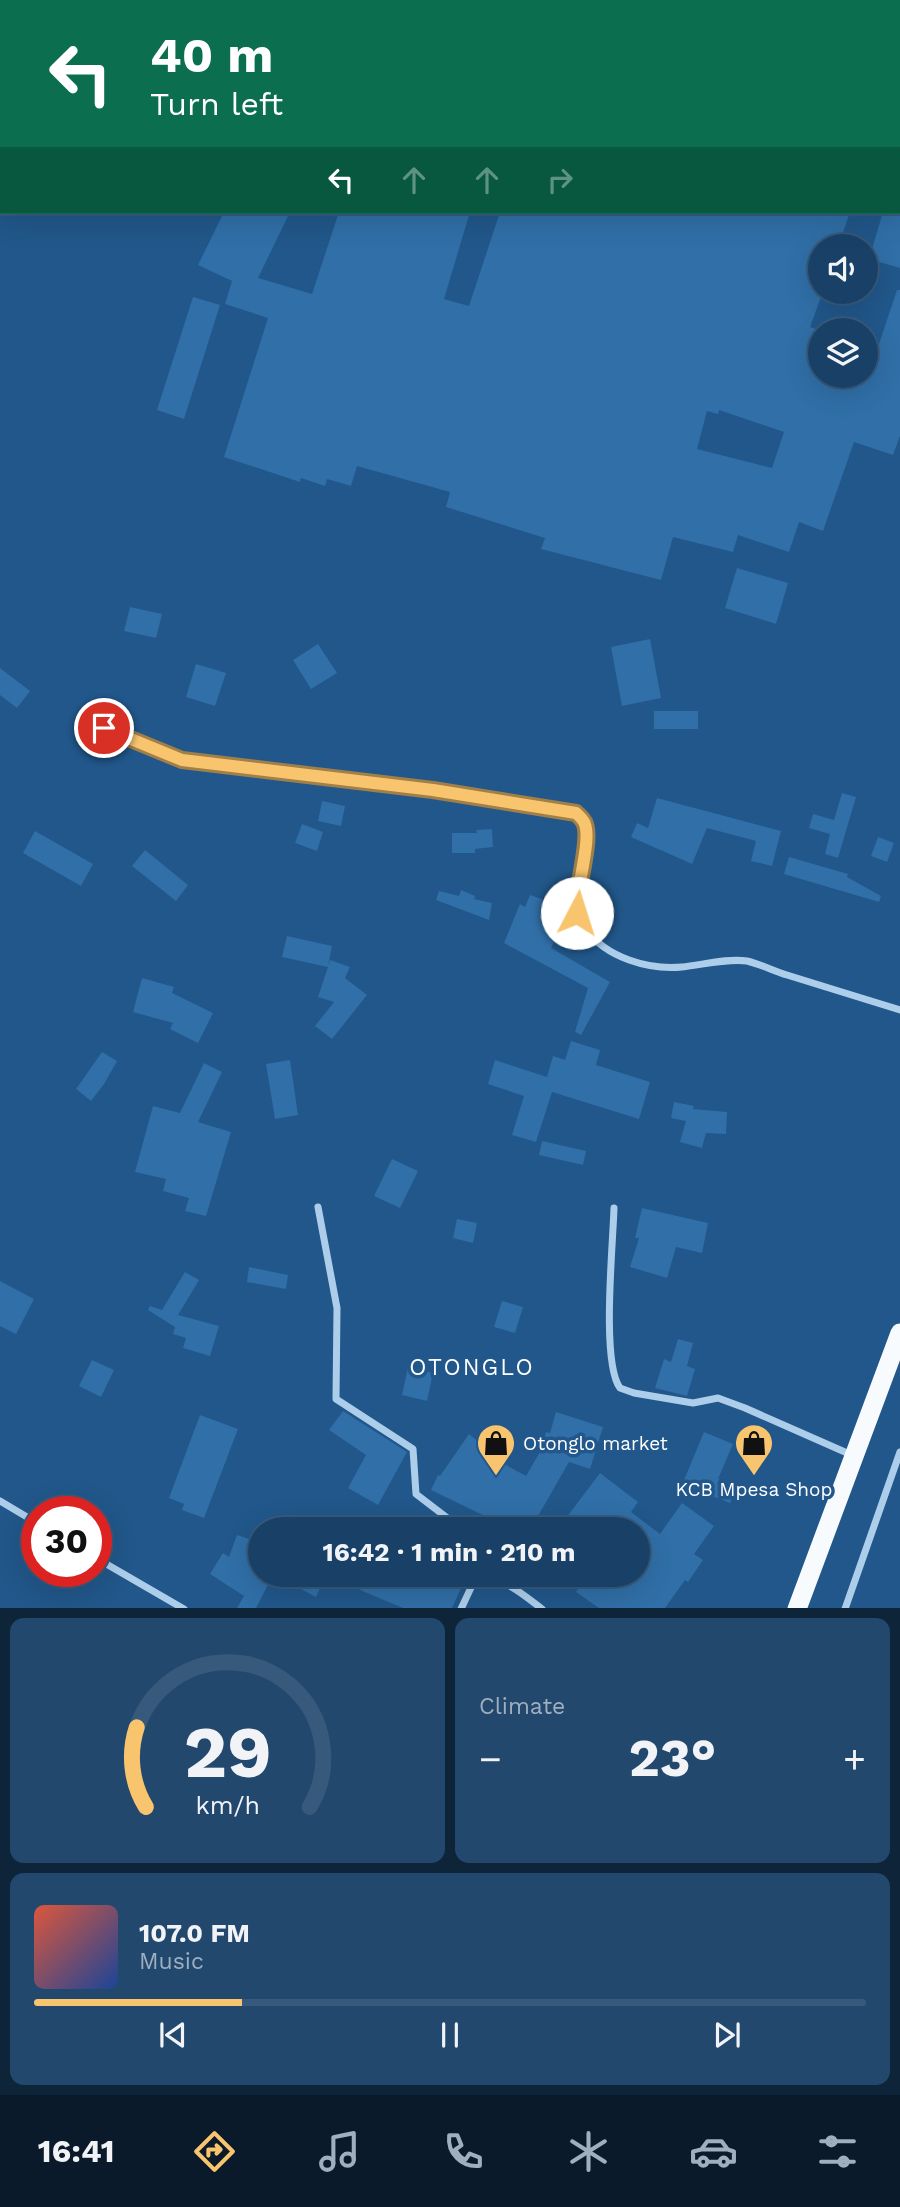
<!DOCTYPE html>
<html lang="en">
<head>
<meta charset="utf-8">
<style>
	:root { --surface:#194168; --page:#22486e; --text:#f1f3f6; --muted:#9fafc0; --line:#375a7c; --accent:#f8c46e }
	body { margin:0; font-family:"Work Sans",sans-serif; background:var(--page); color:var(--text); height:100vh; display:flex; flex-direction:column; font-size:26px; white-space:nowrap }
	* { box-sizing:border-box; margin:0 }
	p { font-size:23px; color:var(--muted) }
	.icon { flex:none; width:38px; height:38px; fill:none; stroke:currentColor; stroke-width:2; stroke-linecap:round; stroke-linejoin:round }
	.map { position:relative; height:1608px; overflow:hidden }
	.panel { display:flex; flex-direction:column; gap:10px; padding:10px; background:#0e2439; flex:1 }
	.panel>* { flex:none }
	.banner { position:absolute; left:0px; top:0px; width:901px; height:214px; box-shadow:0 7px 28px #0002,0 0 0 2px var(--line); background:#0b6e4f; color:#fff; overflow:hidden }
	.tools { position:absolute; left:808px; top:234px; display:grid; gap:14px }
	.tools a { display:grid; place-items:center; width:70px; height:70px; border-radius:50%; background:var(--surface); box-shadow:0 7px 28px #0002,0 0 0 2px var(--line); font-size:35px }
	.speed { position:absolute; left:21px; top:1496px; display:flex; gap:14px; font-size:35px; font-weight:700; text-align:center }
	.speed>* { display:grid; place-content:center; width:91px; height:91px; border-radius:50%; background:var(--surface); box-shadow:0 7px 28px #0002,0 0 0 2px var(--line); line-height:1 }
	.speed .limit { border:10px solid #d22; background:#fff; color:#111 }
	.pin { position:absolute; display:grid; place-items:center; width:60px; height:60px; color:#fff; margin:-30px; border:4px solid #fff; border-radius:50%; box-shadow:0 2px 7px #0007 }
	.me { position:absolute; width:77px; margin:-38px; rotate:5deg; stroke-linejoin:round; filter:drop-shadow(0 0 5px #0008) }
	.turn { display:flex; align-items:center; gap:24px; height:147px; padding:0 35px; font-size:32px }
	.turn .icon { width:91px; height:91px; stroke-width:2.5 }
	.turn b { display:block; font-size:49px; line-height:60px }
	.lanes { display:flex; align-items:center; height:66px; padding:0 35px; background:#0003; justify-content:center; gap:35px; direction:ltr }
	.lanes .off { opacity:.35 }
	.big { font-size:52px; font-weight:700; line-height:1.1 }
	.panel .card { flex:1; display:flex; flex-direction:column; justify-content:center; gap:10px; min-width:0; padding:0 24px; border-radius:14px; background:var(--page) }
	.panel .dial { align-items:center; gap:0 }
	.dial svg { height:182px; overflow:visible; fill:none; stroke:var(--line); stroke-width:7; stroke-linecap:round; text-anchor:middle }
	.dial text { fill:var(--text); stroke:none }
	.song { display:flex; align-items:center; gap:21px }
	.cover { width:84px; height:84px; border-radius:10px; background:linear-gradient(135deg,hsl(10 70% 55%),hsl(220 70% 35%)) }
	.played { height:7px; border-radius:4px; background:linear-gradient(90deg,var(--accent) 25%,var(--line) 25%) }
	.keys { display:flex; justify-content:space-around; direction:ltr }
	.heat { display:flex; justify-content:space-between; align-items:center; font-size:38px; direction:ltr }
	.panel .tiles { flex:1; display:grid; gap:10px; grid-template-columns:1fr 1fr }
	.card:last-child { grid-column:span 2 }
	.trip { position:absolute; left:248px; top:1517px; width:402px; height:70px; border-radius:35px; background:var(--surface); box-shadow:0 7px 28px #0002,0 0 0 2px var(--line); font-weight:700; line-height:70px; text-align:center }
	.dock { display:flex; height:112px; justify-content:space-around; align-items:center; background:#0a1a2a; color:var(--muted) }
	.dock .icon { width:49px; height:49px }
	.dock .active { color:var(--accent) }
	.dock b { font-size:32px; color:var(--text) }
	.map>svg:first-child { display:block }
	.building { fill:#306fa7; fill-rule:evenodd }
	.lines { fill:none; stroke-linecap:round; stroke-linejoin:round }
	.minor { stroke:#adceeb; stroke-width:7 }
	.trunk { stroke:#f8fbfe; stroke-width:19 }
	.route-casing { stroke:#a17f48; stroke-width:18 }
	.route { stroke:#f8c46e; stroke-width:12 }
	.labels { text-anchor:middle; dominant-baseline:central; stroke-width:7; stroke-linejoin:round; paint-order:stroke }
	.poi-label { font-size:19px; fill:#fff; stroke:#21578a; text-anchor:start }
	.quarter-label { font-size:23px; letter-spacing:2px; fill:#fff; stroke:#21578a }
</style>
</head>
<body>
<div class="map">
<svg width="900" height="1609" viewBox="0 0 900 1609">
	<rect width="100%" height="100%" fill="#21578a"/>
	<g class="building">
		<path d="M224,212H290L258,278L312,294L339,212H470L444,299L469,306L500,212H850L838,247H821V297L810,327L821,331V376H866V339L879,344L897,290H900V436L893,455L854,442L823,531L799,522L789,552L738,535L733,552L673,537L661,580L541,549L545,538L446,507L450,492L357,466L351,486L327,479L325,486L301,478L300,482L224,457L268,318L225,304L232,281L198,265ZM719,410L784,432L772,468L697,449L707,411L718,414Z"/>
		<polygon points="883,212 900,212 900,268 869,259"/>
		<polygon points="193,297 220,305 184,419 157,410"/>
		<polygon points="737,568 788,583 776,624 725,608"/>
		<polygon points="130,607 162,614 156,638 124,631"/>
		<polygon points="650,639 661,698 622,706 611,647"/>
		<polygon points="318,644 337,673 311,689 293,660"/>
		<polygon points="196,664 226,673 215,706 186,697"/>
		<polygon points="0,668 30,691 17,708 0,695"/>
		<rect x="654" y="711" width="44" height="18"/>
		<polygon points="842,793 856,797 838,858 825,854 830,834 809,828 813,814 834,820"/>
		<polygon points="657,798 781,831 772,866 751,861 756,841 707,828 692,864 631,837 637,823 648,828"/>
		<polygon points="322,801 345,806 341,826 318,821"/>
		<polygon points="302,824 323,832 317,851 295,843"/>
		<polygon points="492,829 493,847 475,849 475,853 452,853 452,833 477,833 476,830"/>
		<polygon points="35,831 93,864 81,886 23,853"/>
		<polygon points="878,837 894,843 887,862 871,856"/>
		<polygon points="145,850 188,885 176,901 132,866"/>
		<polygon points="789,857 848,874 847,877 881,896 879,902 784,874"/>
		<polygon points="461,890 475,896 474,899 492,903 489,920 436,900 439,891 459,896"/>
		<polygon points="530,895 545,900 541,913 562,922 551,948 610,982 581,1035 575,1032 588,988 504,943 520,904 525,907"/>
		<polygon points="287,936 332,946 328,966 330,960 350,967 345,978 367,995 332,1039 315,1026 334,1002 318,997 328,967 282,957"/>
		<polygon points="142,978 174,987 172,993 213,1013 198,1043 170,1029 173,1023 133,1012"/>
		<polygon points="571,1041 600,1050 596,1065 650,1082 639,1119 552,1092 536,1142 512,1135 524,1096 488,1084 495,1060 547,1077 553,1056 565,1060"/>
		<polygon points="102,1052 117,1061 104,1084 91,1101 76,1089"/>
		<polygon points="290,1060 298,1115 275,1119 266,1064"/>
		<polygon points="204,1063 222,1072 198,1122 231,1132 206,1216 185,1211 189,1198 163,1191 166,1179 135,1172 153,1106 180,1113"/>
		<polygon points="674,1102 694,1106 693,1109 727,1112 726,1134 706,1133 702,1148 680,1142 686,1121 671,1118"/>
		<polygon points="542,1141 586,1151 583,1165 539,1155"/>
		<polygon points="392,1159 418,1171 400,1208 374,1196"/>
		<polygon points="642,1208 708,1223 702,1253 676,1247 667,1278 630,1267 639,1238 635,1238"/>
		<polygon points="457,1219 477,1223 473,1243 453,1238"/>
		<polygon points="249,1267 288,1275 286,1289 247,1282"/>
		<polygon points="185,1272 199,1280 178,1315 219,1326 210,1356 183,1348 186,1338 173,1334 175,1327 148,1310 150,1306 162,1310"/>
		<polygon points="0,1281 34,1299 16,1334 0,1326"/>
		<polygon points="502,1301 523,1307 515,1333 494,1327"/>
		<polygon points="678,1339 693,1343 687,1366 695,1369 687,1396 655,1388 664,1359 671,1362"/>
		<polygon points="92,1360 114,1370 101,1397 79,1386"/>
		<polygon points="408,1367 433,1373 427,1401 402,1395"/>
		<polygon points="343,1411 407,1452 378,1505 348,1488 366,1455 329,1430"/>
		<polygon points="556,1412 603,1427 590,1469 569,1462 530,1530 488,1530 493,1520 431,1490 438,1475 440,1476 469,1434 495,1455 493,1458 526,1476 541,1450 546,1432 550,1433"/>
		<polygon points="200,1415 238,1429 204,1518 182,1510 184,1504 169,1498"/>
		<polygon points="704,1432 733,1444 718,1479 737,1486 730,1503 692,1488 695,1484 684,1480"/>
		<polygon points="600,1473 638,1502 631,1512 660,1534 682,1503 714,1526 694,1554 703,1560 688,1582 685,1580 665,1608 599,1608 576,1592 580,1586 565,1575 639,1575 639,1530 557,1530"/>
		<polygon points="237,1535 261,1543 261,1575 273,1575 256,1608 237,1608 244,1596 210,1574 223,1553 229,1557"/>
		<polygon points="274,1575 305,1575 322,1584 316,1597"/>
		<polygon points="367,1575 403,1589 409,1575 467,1575 452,1608 403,1608 360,1590"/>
	</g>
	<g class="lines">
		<g class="minor">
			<path d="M105,728L182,760L434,791L576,813C606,844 558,889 586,929C606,958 649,970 682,967C702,965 727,958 747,961C760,964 774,971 787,975C825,987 862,998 900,1010"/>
			<polyline points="318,1207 337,1308 336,1399 413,1449 416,1494 463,1530"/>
			<path d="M614,1208C613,1245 601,1362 620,1388L634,1393L693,1403L718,1398L745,1408L854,1456"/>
			<polyline points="0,1501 37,1523"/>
			<polyline points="96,1558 184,1609"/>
			<path d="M461,1609L475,1579C502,1575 521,1593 542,1609"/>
			<polyline points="845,1609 900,1452"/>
		</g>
		<polyline class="trunk" points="797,1609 900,1333"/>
	</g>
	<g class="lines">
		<defs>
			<path id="route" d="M104,728L182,760L433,790L576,813C579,816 582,818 584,822C593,838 575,890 577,913"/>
		</defs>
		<use href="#route" class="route-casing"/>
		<use href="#route" class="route"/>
	</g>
	<defs>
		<symbol id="shop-pin" viewBox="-11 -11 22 30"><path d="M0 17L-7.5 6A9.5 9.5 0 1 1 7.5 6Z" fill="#f8c46e" stroke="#21578a"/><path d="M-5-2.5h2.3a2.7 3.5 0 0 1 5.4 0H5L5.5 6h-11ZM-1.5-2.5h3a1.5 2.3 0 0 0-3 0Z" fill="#111"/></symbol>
	</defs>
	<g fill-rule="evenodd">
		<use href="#shop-pin" x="474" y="1421" width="44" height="60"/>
		<use href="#shop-pin" x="732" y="1421" width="44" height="60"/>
	</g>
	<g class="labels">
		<g class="poi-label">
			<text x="523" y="1443">Otonglo market</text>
			<text x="754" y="1489" text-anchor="middle">KCB Mpesa Shop</text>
		</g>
		<g class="quarter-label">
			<text x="472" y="1367">OTONGLO</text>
		</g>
	</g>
</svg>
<div class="tools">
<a><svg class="icon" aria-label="sound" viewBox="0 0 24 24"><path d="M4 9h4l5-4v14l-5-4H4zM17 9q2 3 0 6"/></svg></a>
<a><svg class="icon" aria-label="layers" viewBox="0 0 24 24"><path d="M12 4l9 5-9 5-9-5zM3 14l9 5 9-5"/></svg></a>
</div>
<div class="speed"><div class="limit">30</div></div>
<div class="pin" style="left:104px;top:728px;background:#d93025"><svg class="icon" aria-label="arrive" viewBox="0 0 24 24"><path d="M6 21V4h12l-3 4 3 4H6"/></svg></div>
<svg class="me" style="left:577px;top:913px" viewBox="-20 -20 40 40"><circle r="19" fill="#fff"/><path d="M0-13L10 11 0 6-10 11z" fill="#f8c46e"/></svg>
<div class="trip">16:42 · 1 min · 210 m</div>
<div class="banner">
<div class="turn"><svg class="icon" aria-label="left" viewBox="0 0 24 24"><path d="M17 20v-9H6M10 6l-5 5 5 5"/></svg><div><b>40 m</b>Turn left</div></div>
<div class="lanes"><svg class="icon" aria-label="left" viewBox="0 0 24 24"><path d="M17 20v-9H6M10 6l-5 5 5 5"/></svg><svg class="icon off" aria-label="ahead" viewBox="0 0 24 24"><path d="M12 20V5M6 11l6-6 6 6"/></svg><svg class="icon off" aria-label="ahead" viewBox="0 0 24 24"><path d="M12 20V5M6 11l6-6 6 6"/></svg><svg class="icon off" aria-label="right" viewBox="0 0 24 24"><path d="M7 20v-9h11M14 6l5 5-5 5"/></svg></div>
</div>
</div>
<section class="panel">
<div class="tiles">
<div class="card dial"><svg viewBox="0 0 100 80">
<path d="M14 69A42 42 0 1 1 86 69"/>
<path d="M14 69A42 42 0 0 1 10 34" stroke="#f8c46e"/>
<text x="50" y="56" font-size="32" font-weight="700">29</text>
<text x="50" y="72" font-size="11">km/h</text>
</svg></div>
<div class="card"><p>Climate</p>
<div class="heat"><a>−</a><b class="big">23°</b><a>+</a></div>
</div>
<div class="card">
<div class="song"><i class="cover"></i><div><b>107.0 FM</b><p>Music</p></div></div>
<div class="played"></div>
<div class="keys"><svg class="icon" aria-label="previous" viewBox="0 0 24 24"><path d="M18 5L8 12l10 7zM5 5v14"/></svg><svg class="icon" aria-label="pause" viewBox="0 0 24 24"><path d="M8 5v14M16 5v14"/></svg><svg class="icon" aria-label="next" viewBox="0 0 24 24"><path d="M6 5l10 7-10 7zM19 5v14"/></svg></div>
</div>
</div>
</section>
<nav class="dock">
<b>16:41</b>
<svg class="icon active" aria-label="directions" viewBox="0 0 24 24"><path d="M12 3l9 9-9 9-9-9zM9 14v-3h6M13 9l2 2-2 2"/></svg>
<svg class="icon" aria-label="music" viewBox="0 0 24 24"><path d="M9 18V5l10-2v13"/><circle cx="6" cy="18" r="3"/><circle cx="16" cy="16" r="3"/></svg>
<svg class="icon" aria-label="phone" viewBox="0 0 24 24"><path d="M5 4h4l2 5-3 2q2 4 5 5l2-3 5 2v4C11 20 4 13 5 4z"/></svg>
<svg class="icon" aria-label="climate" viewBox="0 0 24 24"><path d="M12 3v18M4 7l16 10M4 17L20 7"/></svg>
<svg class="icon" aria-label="car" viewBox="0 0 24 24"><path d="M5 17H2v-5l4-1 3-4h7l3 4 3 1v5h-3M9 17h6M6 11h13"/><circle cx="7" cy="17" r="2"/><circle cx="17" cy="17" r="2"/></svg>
<svg class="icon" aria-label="filters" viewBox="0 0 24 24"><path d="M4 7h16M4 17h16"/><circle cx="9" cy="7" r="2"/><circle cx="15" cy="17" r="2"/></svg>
</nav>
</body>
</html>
